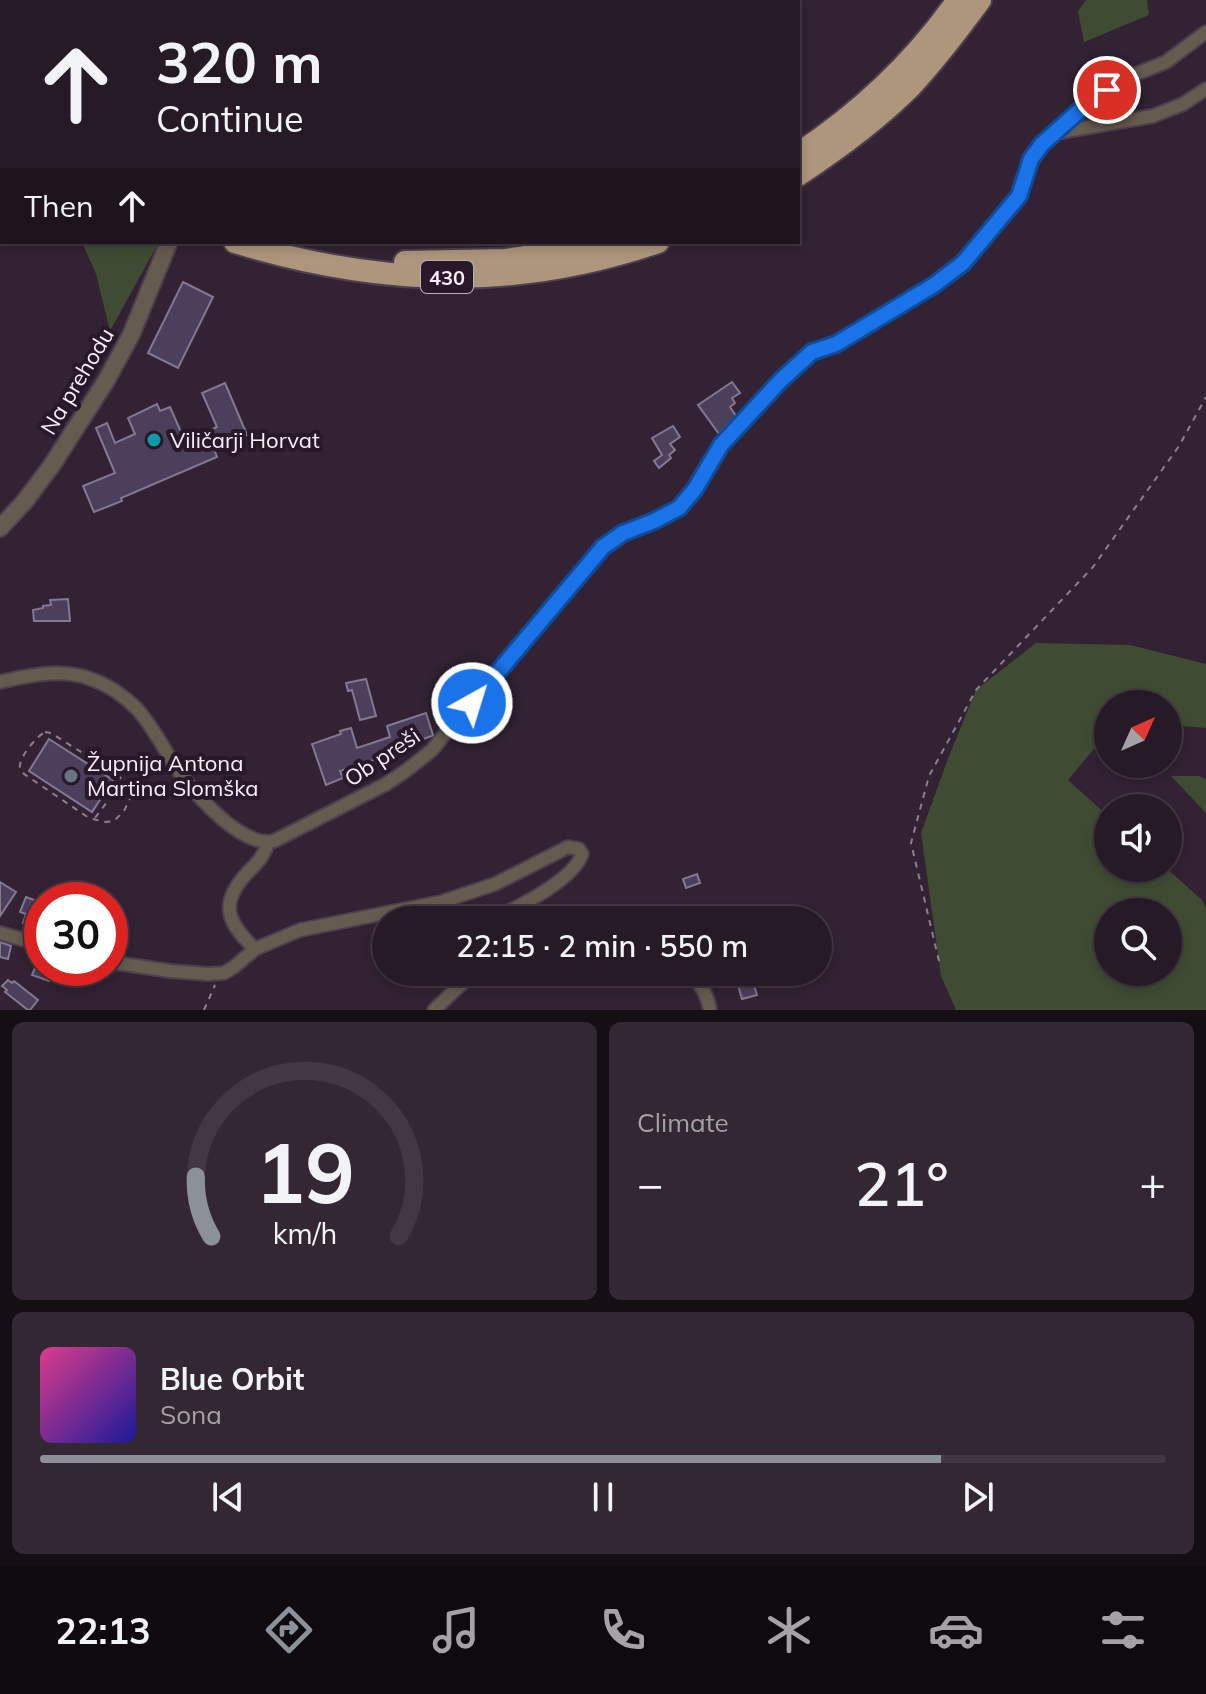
<!DOCTYPE html>
<html lang="en">
<head>
<meta charset="utf-8">
<style>
	:root { --surface:#261a26; --page:#322732; --text:#f1f3f6; --muted:#a4a1a7; --line:#423843; --accent:#8c9099 }
	body { margin:0; font-family:Mulish,sans-serif; background:var(--page); color:var(--text); height:100vh; display:flex; flex-direction:column; font-size:30px; white-space:nowrap }
	* { box-sizing:border-box; margin:0 }
	p { font-size:26px; color:var(--muted) }
	.icon { flex:none; width:44px; height:44px; fill:none; stroke:currentColor; stroke-width:2; stroke-linecap:round; stroke-linejoin:round }
	.map { position:relative; height:1010px; overflow:hidden }
	.sheet { display:flex; flex-direction:column; gap:12px; padding:12px; background:#150e15; flex:1 }
	.sheet>* { flex:none }
	.banner { position:absolute; left:0px; top:0px; width:800px; height:244px; box-shadow:0 4px 12px #0003,0 0 0 2px var(--line); background:#261a26; color:var(--text); overflow:hidden }
	.needle { width:52px; rotate:45deg }
	.fabs { position:absolute; left:1094px; top:690px; display:grid; gap:16px }
	.fabs a { display:grid; place-items:center; width:88px; height:88px; border-radius:50%; background:var(--surface); box-shadow:0 4px 12px #0003,0 0 0 2px var(--line); font-size:40px }
	.speed { position:absolute; left:24px; top:882px; display:flex; gap:16px; font-size:40px; font-weight:700; text-align:center }
	.speed>* { display:grid; place-content:center; width:104px; height:104px; border-radius:50%; background:var(--surface); box-shadow:0 4px 12px #0003,0 0 0 2px var(--line); line-height:1 }
	.speed .limit { border:12px solid #d22; background:#fff; color:#111 }
	.pin { position:absolute; display:grid; place-items:center; width:68px; height:68px; color:#fff; margin:-34px; border:4px solid #fff; border-radius:50%; box-shadow:0 2px 8px #0007 }
	.me { position:absolute; width:88px; margin:-44px; rotate:39deg; stroke-linejoin:round; filter:drop-shadow(0 0 6px #0008) }
	.turn { display:flex; align-items:center; gap:28px; height:168px; padding:0 24px; font-size:36px }
	.turn .icon { width:104px; height:104px; stroke-width:2.5 }
	.turn b { display:block; font-size:56px; line-height:68px }
	.then { display:flex; align-items:center; height:76px; padding:0 24px; background:#0003; gap:16px; font-size:30px }
	.big { font-size:60px; font-weight:600; line-height:1.1 }
	.sheet .tile { flex:1; display:flex; flex-direction:column; justify-content:center; gap:12px; min-width:0; padding:0 28px; border-radius:12px; background:var(--page) }
	.sheet .dial { align-items:center; gap:0 }
	.dial svg { height:208px; overflow:visible; fill:none; stroke:var(--line); stroke-width:7; stroke-linecap:round; text-anchor:middle }
	.dial text { fill:var(--text); stroke:none }
	.song { display:flex; align-items:center; gap:24px }
	.cover { width:96px; height:96px; border-radius:12px; background:linear-gradient(135deg,hsl(330 70% 55%),hsl(240 70% 35%)) }
	.played { height:8px; border-radius:4px; background:linear-gradient(90deg,var(--accent) 80%,var(--line) 80%) }
	.keys { display:flex; justify-content:space-around; direction:ltr }
	.heat { display:flex; justify-content:space-between; align-items:center; font-size:44px; direction:ltr }
	.sheet .tiles { flex:1; display:grid; gap:12px; grid-template-columns:1fr 1fr }
	.tile:last-child { grid-column:span 2 }
	.trip { position:absolute; left:372px; top:906px; width:460px; height:80px; border-radius:40px; background:var(--surface); box-shadow:0 4px 12px #0003,0 0 0 2px var(--line); font-weight:600; line-height:80px; text-align:center }
	.tab-bar { display:flex; height:128px; justify-content:space-around; align-items:center; background:#0f0a0f; color:var(--muted) }
	.tab-bar .icon { width:56px; height:56px }
	.tab-bar .on { color:var(--accent) }
	.tab-bar b { font-size:36px; color:var(--text) }
	.map>svg:first-child { display:block }
	.green { fill:#3f4c33; fill-rule:evenodd }
	.building { fill:#4b3f5c; stroke:#837992; stroke-width:2 }
	.lines { fill:none; stroke-linecap:round; stroke-linejoin:round }
	.minor-casing { stroke:#4e3f4f; stroke-width:16 }
	.tertiary-casing { stroke:#4e3f4f; stroke-width:20 }
	.trunk-casing { stroke:#4e3f4f; stroke-width:26 }
	.path { stroke:#8d7f8d; stroke-width:2; stroke-dasharray:6 6; stroke-linecap:butt }
	.minor { stroke:#655b4f; stroke-width:12 }
	.tertiary { stroke:#655b4f; stroke-width:16 }
	.trunk { stroke:#ad967c; stroke-width:22 }
	.rail-casing { stroke:#b2a4b2; stroke-width:6 }
	.rail { stroke:#281829; stroke-width:3; stroke-dasharray:9; stroke-linecap:butt }
	.route-casing { stroke:#114b97; stroke-width:20 }
	.route { stroke:#1a73e8; stroke-width:14 }
	.culture-dot { fill:#0f9aa8; stroke:#281829; stroke-width:3 }
	.worship-dot { fill:#6b7280; stroke:#281829; stroke-width:3 }
	.labels { text-anchor:middle; dominant-baseline:central; stroke-width:8; stroke-linejoin:round; paint-order:stroke }
	.shield { fill:#281829; stroke:#bbaebb; stroke-width:2 }
	.shield-label { font-size:20px; font-weight:bold; fill:#faeefa }
	.street-label { font-size:22px; fill:#faeefa; stroke:#281829 }
	.poi-label { font-size:22px; fill:#faeefa; stroke:#281829; text-anchor:start }
</style>
</head>
<body>
<div class="map">
<svg width="1206" height="1010" viewBox="0 0 1206 1010">
	<rect width="100%" height="100%" fill="#322233"/>
	<g class="green">
		<polygon points="1086,0 1147,0 1149,15 1084,42 1078,11"/>
		<polygon points="82,242 159,242 110,331 96,274"/>
		<path d="M1036,643L1130,645L1206,664V728L1168,725V704H1108V732L1068,780L1108,816V868H1166L1202,900L1206,908V1010H956L941,976L921,833L949,756L976,690ZM1168,912V972H1108V912Z"/>
		<polygon points="1171,776 1199,776 1206,779 1206,813"/>
	</g>
	<g class="building">
		<polygon points="183,282 213,297 178,368 148,353"/>
		<polygon points="732,382 740,393 732,398 735,403 730,407 736,416 719,434 698,405"/>
		<polygon points="225,383 247,435 214,449 217,457 121,498 122,501 94,512 83,486 115,473 96,428 107,423 115,443 135,434 128,418 157,404 160,411 170,407 185,441 217,427 202,393"/>
		<polygon points="673,426 680,437 670,444 675,450 669,455 671,458 659,468 654,461 662,455 652,438"/>
		<polygon points="68,599 70,621 34,621 33,610 43,608 43,606 51,605 50,600"/>
		<polygon points="366,679 376,716 360,720 352,690 348,691 346,683"/>
		<polygon points="449,704 454,709 444,722 435,714"/>
		<polygon points="426,713 433,735 432,736 406,745 407,749 340,771 343,778 326,785 312,744 341,734 340,731 351,728 357,748 390,737 387,726"/>
		<polygon points="49,739 113,780 92,812 29,771"/>
		<polygon points="697,874 700,883 686,888 683,879"/>
		<polygon points="0,882 16,892 0,916"/>
		<polygon points="26,897 42,903 42,919 38,929 23,923 26,914 20,912"/>
		<polygon points="542,905 549,916 543,920 512,920 528,911 529,913"/>
		<polygon points="0,942 11,946 8,959 0,957"/>
		<polygon points="41,954 42,968 54,968 49,981 32,975"/>
		<polygon points="734,972 750,972 757,995 742,999"/>
		<polygon points="8,980 12,983 14,981 38,1000 30,1010 28,1010 5,992 7,990 2,986"/>
	</g>
	<g class="lines">
		<defs>
			<g id="minor">
				<polyline points="350,2 353,0"/>
				<polyline points="1055,133 1153,116 1183,104 1206,89"/>
				<path d="M0,682C30,675 61,668 91,679C109,685 124,696 137,709C155,729 166,754 182,776C199,798 243,848 274,841L386,784L407,770L432,750L482,689L603,547L623,533L654,521L679,508L695,489L721,445L781,380L812,352L836,344L934,285L963,263L1019,196L1031,159L1042,144L1057,128L1089,102L1126,78L1166,62L1206,32"/>
				<polyline points="0,933 42,945"/>
				<path d="M255,949C228,923 218,905 247,873C257,863 264,857 268,842"/>
				<path d="M110,962L170,971L208,974L224,973L234,967L255,949L300,930L441,902L495,884L568,847L579,849L582,854C574,880 516,908 492,920"/>
				<path d="M690,972C700,983 708,995 710,1010"/>
				<polyline points="434,1010 474,972"/>
			</g>
			<g id="tertiary">
				<polyline points="250,2 252,0"/>
				<polyline points="0,6 2,7"/>
				<polyline points="0,528 25,501 52,465 106,381 131,335 169,242"/>
			</g>
			<g id="trunk">
				<polyline points="0,117 2,118"/>
				<polyline points="0,134 2,135"/>
				<path d="M798,154C860,113 915,61 958,0"/>
				<path d="M798,175C836,150 878,119 910,87C935,60 958,30 980,0"/>
				<path d="M235,242C378,286 515,291 658,242"/>
				<polyline points="405,262 506,260 593,247 606,242"/>
			</g>
		</defs>
		<use href="#minor" class="minor-casing"/>
		<use href="#tertiary" class="tertiary-casing"/>
		<use href="#trunk" class="trunk-casing"/>
		<g class="path">
			<path d="M45,732L51,733L119,776L128,788L130,799L124,811L114,821L105,822L89,818L24,774C23,772 21,770 20,768C18,758 37,736 45,732Z"/>
			<polyline points="95,818 122,782"/>
			<polyline points="939,961 911,843 929,776 976,690 1093,567 1179,446 1206,397"/>
			<polyline points="204,1010 215,985"/>
		</g>
		<use href="#minor" class="minor"/>
		<use href="#tertiary" class="tertiary"/>
		<use href="#trunk" class="trunk"/>
		<defs>
			<polyline id="rail" points="0,65 2,66"/>
		</defs>
		<use href="#rail" class="rail-casing"/>
		<use href="#rail" class="rail"/>
	</g>
	<g class="lines">
		<defs>
			<polyline id="route" points="472,703 603,547 623,533 654,521 679,508 695,489 721,445 781,380 812,352 836,344 934,285 963,263 1019,196 1031,159 1042,144 1089,102 1107,90"/>
		</defs>
		<use href="#route" class="route-casing"/>
		<use href="#route" class="route"/>
	</g>
	<circle class="culture-dot" cx="154" cy="440" r="8"/>
	<circle class="worship-dot" cx="71" cy="776" r="8"/>
	<g class="labels">
		<rect class="shield" x="421" y="261" width="52" height="32" rx="6"/>
		<g class="shield-label">
			<text x="447" y="277">430</text>
		</g>
		<g class="street-label">
			<text transform="translate(77 381) rotate(-59)">Na prehodu</text>
			<text transform="translate(382 757) rotate(-34)">Ob preši</text>
		</g>
		<g class="poi-label">
			<text x="170" y="440">Viličarji Horvat</text>
			<text x="87" y="763">Župnija Antona<tspan x="87" dy="25">Martina Slomška</tspan></text>
		</g>
	</g>
</svg>
<div class="fabs">
<a><svg class="needle" viewBox="-14 -14 28 28"><path d="M0-13l5 13h-10z" fill="#e53935"/><path d="M0 13l5-13h-10z" fill="#a4a1a7"/></svg></a>
<a><svg class="icon" aria-label="sound" viewBox="0 0 24 24"><path d="M4 9h4l5-4v14l-5-4H4zM17 9q2 3 0 6"/></svg></a>
<a><svg class="icon" aria-label="search" viewBox="0 0 24 24"><circle cx="10" cy="10" r="6"/><path d="M15 15l6 6"/></svg></a>
</div>
<div class="speed"><div class="limit">30</div></div>
<div class="pin" style="left:1107px;top:90px;background:#d93025"><svg class="icon" aria-label="arrive" viewBox="0 0 24 24"><path d="M6 21V4h12l-3 4 3 4H6"/></svg></div>
<svg class="me" style="left:472px;top:703px" viewBox="-20 -20 40 40"><circle r="17" fill="#1a73e8" stroke="#fff" stroke-width="3"/><path d="M0-11L8 9 0 5-8 9z" fill="#fff"/></svg>
<div class="trip">22:15 · 2 min · 550 m</div>
<div class="banner">
<div class="turn"><svg class="icon" aria-label="ahead" viewBox="0 0 24 24"><path d="M12 20V5M6 11l6-6 6 6"/></svg><div><b>320 m</b>Continue</div></div>
<div class="then">Then<svg class="icon" aria-label="ahead" viewBox="0 0 24 24"><path d="M12 20V5M6 11l6-6 6 6"/></svg></div>
</div>
</div>
<section class="sheet">
<div class="tiles">
<div class="tile dial"><svg viewBox="0 0 100 80">
<path d="M14 69A42 42 0 1 1 86 69"/>
<path d="M14 69A42 42 0 0 1 8 46" stroke="#8c9099"/>
<text x="50" y="56" font-size="32" font-weight="700">19</text>
<text x="50" y="72" font-size="11">km/h</text>
</svg></div>
<div class="tile"><p>Climate</p>
<div class="heat"><a>−</a><b class="big">21°</b><a>+</a></div>
</div>
<div class="tile">
<div class="song"><i class="cover"></i><div><b>Blue Orbit</b><p>Sona</p></div></div>
<div class="played"></div>
<div class="keys"><svg class="icon" aria-label="previous" viewBox="0 0 24 24"><path d="M18 5L8 12l10 7zM5 5v14"/></svg><svg class="icon" aria-label="pause" viewBox="0 0 24 24"><path d="M8 5v14M16 5v14"/></svg><svg class="icon" aria-label="next" viewBox="0 0 24 24"><path d="M6 5l10 7-10 7zM19 5v14"/></svg></div>
</div>
</div>
</section>
<nav class="tab-bar">
<b>22:13</b>
<svg class="icon on" aria-label="directions" viewBox="0 0 24 24"><path d="M12 3l9 9-9 9-9-9zM9 14v-3h6M13 9l2 2-2 2"/></svg>
<svg class="icon" aria-label="music" viewBox="0 0 24 24"><path d="M9 18V5l10-2v13"/><circle cx="6" cy="18" r="3"/><circle cx="16" cy="16" r="3"/></svg>
<svg class="icon" aria-label="phone" viewBox="0 0 24 24"><path d="M5 4h4l2 5-3 2q2 4 5 5l2-3 5 2v4C11 20 4 13 5 4z"/></svg>
<svg class="icon" aria-label="climate" viewBox="0 0 24 24"><path d="M12 3v18M4 7l16 10M4 17L20 7"/></svg>
<svg class="icon" aria-label="car" viewBox="0 0 24 24"><path d="M5 17H2v-5l4-1 3-4h7l3 4 3 1v5h-3M9 17h6M6 11h13"/><circle cx="7" cy="17" r="2"/><circle cx="17" cy="17" r="2"/></svg>
<svg class="icon" aria-label="filters" viewBox="0 0 24 24"><path d="M4 7h16M4 17h16"/><circle cx="9" cy="7" r="2"/><circle cx="15" cy="17" r="2"/></svg>
</nav>
</body>
</html>
